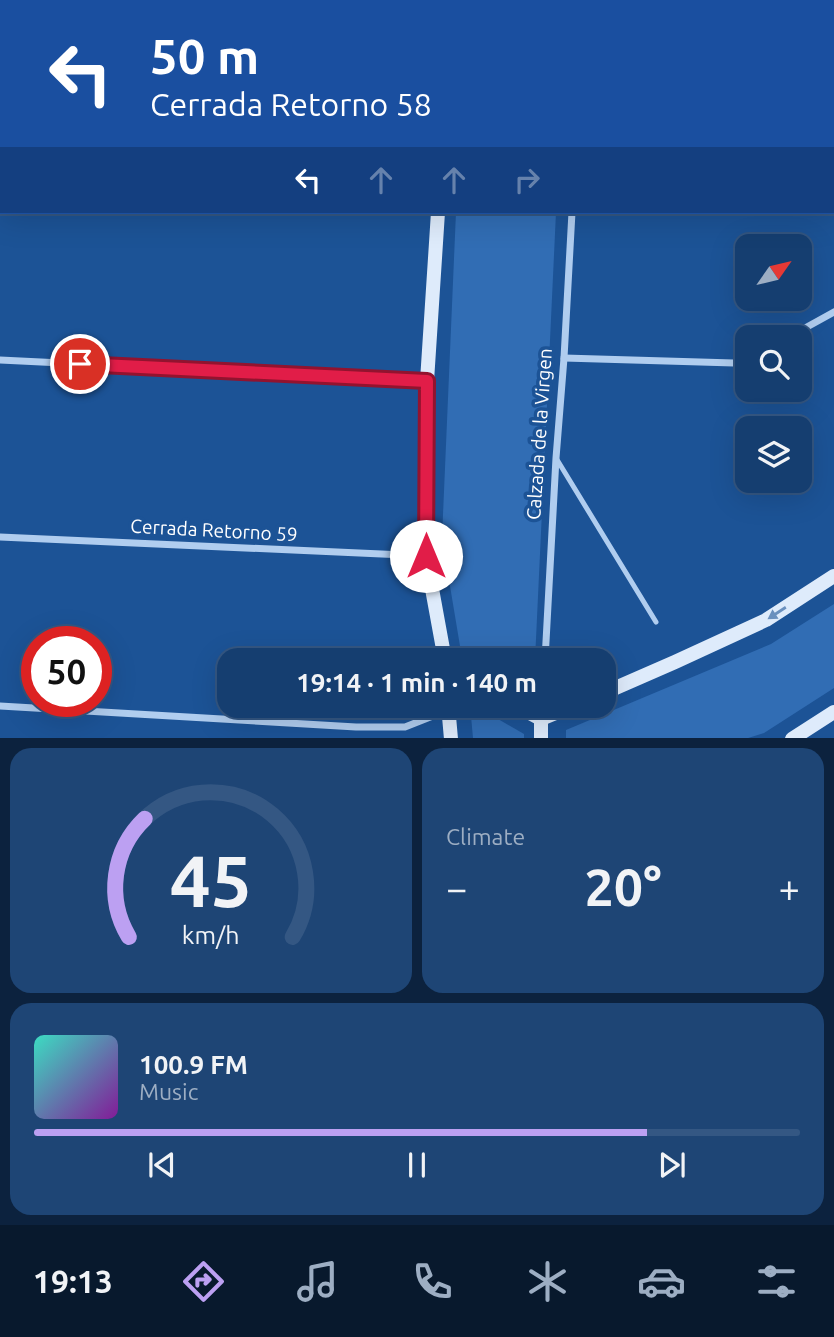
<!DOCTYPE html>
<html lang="en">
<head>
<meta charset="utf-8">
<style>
	:root { --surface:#153e70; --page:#1e4575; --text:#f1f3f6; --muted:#9daec3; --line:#345783; --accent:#bca0f2 }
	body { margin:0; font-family:Ubuntu,sans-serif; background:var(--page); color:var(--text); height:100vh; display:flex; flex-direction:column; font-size:26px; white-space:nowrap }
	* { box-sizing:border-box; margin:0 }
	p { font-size:23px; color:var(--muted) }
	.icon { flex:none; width:38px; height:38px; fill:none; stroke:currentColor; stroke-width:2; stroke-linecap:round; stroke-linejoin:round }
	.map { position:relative; height:738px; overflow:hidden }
	.side { display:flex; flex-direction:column; gap:10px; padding:10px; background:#0c223e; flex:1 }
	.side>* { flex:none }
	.hud { position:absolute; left:0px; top:0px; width:835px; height:214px; box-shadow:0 7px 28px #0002,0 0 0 2px var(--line); background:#1a4fa0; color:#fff; overflow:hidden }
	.needle { width:46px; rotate:56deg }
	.fabs { position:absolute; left:735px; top:234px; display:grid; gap:14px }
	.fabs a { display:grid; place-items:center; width:77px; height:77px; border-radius:14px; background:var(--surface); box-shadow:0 7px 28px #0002,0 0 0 2px var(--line); font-size:35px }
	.speed { position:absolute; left:21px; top:626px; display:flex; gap:14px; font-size:35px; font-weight:700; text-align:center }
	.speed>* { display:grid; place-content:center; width:91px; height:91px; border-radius:50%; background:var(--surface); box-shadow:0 7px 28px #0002,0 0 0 2px var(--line); line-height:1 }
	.speed .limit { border:10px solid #d22; background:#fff; color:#111 }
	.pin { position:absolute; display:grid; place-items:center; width:60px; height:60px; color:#fff; margin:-30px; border:4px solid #fff; border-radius:50%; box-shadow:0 2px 7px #0007 }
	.me { position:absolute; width:77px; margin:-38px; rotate:0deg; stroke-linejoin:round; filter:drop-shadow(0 0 5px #0008) }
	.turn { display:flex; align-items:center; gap:24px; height:147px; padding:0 35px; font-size:32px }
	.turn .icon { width:91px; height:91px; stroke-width:2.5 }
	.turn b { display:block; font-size:49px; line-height:60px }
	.lanes { display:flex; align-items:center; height:66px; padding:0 35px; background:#0003; justify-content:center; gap:35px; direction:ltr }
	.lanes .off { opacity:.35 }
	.big { font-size:52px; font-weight:600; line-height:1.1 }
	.side .card { flex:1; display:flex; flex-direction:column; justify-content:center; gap:10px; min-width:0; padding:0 24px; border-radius:21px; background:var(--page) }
	.side .dial { align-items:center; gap:0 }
	.dial svg { height:182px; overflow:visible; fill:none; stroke:var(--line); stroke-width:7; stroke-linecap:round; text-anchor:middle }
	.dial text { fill:var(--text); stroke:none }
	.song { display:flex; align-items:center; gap:21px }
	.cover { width:84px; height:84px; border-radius:10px; background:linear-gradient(135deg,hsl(170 70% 55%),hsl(290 70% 35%)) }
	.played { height:7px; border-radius:4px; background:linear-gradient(90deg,var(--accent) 80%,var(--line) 80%) }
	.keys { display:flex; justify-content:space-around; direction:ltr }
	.heat { display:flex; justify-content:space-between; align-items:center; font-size:38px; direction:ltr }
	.side .tiles { flex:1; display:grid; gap:10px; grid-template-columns:1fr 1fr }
	.card:last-child { grid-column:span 2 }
	.trip { position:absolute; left:217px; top:648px; width:399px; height:70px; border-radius:21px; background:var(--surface); box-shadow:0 7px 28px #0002,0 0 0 2px var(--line); font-weight:600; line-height:70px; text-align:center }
	.menu { display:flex; height:112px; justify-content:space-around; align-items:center; background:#08192d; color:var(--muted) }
	.menu .icon { width:49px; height:49px }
	.menu .current { color:var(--accent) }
	.menu b { font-size:32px; color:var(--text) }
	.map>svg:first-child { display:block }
	.green { fill:#316db4 }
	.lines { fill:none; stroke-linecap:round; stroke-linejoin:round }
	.lane { stroke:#b0cdef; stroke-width:5 }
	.street { stroke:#b0cdef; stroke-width:7 }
	.secondary { stroke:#deebfb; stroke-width:14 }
	.oneway { fill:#6a90be }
	.route-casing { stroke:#92132f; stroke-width:18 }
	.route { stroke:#e11d48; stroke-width:12 }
	.labels { text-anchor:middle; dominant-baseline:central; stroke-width:7; stroke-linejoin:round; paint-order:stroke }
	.street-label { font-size:19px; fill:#fff; stroke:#1c5396 }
</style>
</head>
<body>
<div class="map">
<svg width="834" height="739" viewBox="0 0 834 739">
	<rect width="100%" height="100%" fill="#1c5396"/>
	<g class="green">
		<polygon points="456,212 556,212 535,660 466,660 462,658 442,538"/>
		<polygon points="834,604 834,688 764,733 745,739 566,738 566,730 771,644"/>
		<polygon points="470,705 474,705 524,734 524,738 473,738"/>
	</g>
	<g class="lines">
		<polyline class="lane" points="556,458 656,622"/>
		<g class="street">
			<polyline points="223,0 245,2"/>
			<polyline points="460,0 461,2"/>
			<polyline points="426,2 428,0"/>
			<polyline points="585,2 585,0"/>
			<polyline points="833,106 834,105"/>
			<polyline points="0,157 2,157"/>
			<polyline points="787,338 834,312"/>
			<polyline points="564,358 734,363 747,356"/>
			<polyline points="0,360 427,381"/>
			<polyline points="0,537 426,556"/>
			<polyline points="545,660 556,458 564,358 572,212"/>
			<polyline points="0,706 356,727 405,727 448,710"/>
			<polyline points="541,719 542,705"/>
		</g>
		<g class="secondary">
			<polyline points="509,2 509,0"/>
			<polyline points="438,212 427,381 426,556 445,660"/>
			<polyline points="604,693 675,662 766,620 834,576"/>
			<polyline points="448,705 451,739"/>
			<polyline points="515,705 541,719"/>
			<polyline points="541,719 575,705"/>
			<polyline points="541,739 541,719"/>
			<polyline points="792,739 834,712"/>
		</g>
	</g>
	<defs><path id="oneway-solid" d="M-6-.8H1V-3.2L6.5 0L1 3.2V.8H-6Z" transform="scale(1.75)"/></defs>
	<use class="oneway" href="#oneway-solid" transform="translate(777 613) rotate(147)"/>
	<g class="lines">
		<defs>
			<polyline id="route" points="80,364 427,381 426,556"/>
		</defs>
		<use href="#route" class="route-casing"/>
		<use href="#route" class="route"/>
	</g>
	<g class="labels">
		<g class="street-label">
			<text transform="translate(539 434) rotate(-86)">Calzada de la Virgen</text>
			<text transform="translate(214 530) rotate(3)">Cerrada Retorno 59</text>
		</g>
	</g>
</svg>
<div class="fabs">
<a><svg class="needle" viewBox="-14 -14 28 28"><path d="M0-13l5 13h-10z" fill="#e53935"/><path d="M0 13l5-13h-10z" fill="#9daec3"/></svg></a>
<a><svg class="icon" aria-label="search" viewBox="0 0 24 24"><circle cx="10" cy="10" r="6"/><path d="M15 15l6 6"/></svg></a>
<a><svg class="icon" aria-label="layers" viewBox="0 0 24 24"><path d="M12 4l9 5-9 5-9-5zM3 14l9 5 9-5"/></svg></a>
</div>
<div class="speed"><div class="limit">50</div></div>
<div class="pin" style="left:80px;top:364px;background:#d93025"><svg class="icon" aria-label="arrive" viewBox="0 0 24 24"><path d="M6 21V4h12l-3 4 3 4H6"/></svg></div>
<svg class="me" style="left:426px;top:556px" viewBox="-20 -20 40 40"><circle r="19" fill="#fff"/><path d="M0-13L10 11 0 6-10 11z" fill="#e11d48"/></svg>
<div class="trip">19:14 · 1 min · 140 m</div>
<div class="hud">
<div class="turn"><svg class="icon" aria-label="left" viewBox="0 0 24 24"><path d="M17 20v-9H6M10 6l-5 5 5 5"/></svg><div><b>50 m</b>Cerrada Retorno 58</div></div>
<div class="lanes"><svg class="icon" aria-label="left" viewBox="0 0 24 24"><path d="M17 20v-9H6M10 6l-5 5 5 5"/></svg><svg class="icon off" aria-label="ahead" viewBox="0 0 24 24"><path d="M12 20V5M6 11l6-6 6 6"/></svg><svg class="icon off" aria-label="ahead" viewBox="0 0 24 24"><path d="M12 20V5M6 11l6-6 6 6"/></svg><svg class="icon off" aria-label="right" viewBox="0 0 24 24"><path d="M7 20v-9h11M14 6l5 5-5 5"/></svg></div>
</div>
</div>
<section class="side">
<div class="tiles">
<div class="card dial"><svg viewBox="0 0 100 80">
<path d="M14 69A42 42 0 1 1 86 69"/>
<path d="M14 69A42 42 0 0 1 21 17" stroke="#bca0f2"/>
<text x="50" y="56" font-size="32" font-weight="700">45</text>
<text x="50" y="72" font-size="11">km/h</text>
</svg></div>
<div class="card"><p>Climate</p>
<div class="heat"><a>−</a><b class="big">20°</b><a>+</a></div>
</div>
<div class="card">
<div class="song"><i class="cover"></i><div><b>100.9 FM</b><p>Music</p></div></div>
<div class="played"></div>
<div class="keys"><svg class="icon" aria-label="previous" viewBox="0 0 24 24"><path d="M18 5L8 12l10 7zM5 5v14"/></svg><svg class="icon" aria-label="pause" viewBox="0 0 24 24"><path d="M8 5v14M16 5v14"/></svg><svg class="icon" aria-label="next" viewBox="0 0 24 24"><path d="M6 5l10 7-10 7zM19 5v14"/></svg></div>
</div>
</div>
</section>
<nav class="menu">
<b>19:13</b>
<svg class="icon current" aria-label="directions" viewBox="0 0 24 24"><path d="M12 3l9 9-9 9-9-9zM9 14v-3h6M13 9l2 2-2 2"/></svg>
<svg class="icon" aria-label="music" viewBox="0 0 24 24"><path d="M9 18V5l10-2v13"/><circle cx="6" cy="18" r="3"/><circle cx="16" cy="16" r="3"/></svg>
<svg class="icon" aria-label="phone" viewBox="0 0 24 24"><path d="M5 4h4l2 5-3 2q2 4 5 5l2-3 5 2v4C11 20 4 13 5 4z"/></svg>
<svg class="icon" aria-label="climate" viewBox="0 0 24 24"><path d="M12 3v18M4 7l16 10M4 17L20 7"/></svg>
<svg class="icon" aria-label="car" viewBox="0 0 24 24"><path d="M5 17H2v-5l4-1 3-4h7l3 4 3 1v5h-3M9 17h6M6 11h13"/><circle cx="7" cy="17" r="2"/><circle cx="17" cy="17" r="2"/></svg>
<svg class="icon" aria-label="filters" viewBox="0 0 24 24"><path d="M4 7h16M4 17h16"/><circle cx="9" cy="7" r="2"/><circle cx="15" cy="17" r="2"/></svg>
</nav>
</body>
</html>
